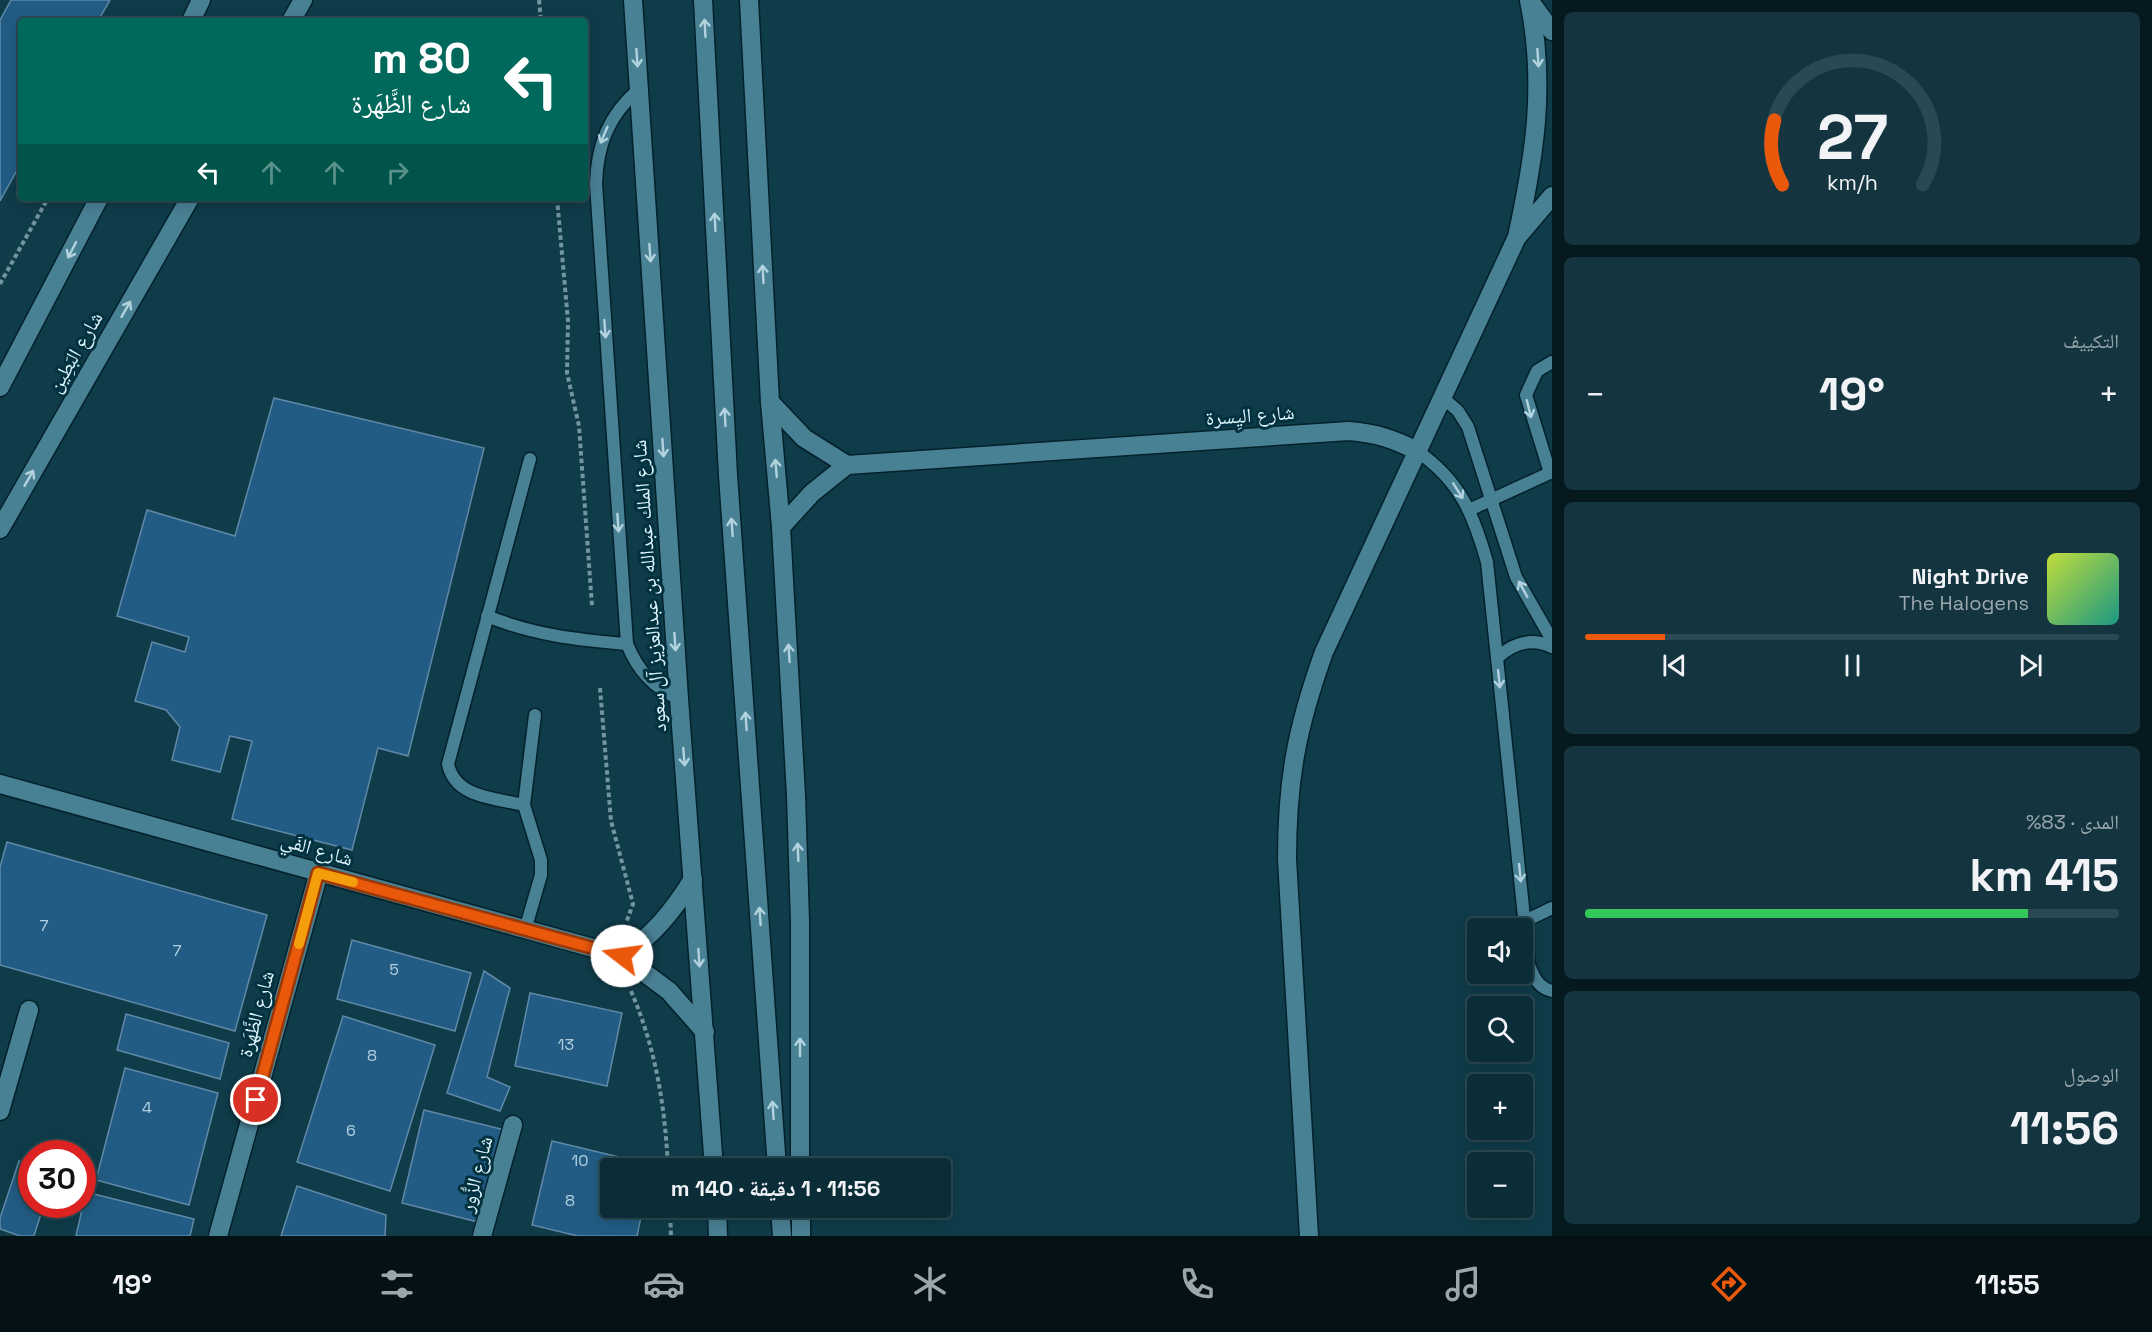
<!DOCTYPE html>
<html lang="ar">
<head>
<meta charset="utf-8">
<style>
	:root { --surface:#0b2d37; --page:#14353f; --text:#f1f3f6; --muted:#9aa8ad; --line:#2b4952; --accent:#ea580c }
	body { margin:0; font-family:"Space Grotesk","Noto Naskh Arabic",sans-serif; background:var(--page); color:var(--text); direction:rtl; height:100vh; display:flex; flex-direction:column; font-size:22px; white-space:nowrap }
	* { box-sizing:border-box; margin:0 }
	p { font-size:20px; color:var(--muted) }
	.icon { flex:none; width:33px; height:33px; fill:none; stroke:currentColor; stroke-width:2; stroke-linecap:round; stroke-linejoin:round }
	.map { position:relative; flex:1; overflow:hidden; direction:ltr }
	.details { display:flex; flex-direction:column; gap:12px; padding:12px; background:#06191e; width:600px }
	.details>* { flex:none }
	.hud { position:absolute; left:18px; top:18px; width:570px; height:183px; border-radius:6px; box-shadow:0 3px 15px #0003,0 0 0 2px var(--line); direction:rtl; background:#00695c; color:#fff; overflow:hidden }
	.fabs { position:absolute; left:1467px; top:918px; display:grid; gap:12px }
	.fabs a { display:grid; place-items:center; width:66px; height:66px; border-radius:6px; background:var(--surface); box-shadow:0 3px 15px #0003,0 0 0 2px var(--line); font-size:30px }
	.speed { position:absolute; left:18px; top:1140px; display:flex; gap:12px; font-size:30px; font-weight:700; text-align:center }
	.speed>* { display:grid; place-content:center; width:78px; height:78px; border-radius:50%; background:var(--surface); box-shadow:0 3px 15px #0003,0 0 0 2px var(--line); line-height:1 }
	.speed .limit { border:9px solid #d22; background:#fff; color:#111 }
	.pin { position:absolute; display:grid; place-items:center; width:51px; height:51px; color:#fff; margin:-26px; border:3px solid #fff; border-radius:50%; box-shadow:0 2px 6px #0007 }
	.me { position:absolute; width:66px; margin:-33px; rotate:285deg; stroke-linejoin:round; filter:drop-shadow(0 0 4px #0008) }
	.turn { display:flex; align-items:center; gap:21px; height:126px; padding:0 18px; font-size:27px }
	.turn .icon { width:78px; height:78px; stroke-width:2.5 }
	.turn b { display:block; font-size:42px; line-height:51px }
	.lanes { display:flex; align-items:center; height:57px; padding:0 18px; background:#0003; justify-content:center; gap:30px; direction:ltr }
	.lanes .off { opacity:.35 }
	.big { font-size:45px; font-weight:800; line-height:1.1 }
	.details .card { flex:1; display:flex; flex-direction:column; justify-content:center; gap:9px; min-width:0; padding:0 21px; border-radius:9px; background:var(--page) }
	.details .dial { align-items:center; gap:0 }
	.dial svg { height:156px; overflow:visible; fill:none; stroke:var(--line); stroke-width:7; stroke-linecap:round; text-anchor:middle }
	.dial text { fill:var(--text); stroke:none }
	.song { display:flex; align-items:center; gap:18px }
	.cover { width:72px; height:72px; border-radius:9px; background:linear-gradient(135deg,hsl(70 70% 55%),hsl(170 70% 35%)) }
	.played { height:6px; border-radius:3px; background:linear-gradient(90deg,var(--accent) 15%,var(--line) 15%) }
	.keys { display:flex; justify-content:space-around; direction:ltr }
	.heat { display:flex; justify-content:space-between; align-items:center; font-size:33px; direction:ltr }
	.charge { height:9px; border-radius:4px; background:linear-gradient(90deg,#34c759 83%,var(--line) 0) }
	.trip { position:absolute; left:600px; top:1158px; width:351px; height:60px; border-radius:6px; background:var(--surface); box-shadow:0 3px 15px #0003,0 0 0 2px var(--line); font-weight:800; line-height:60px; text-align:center; direction:rtl }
	.menu { display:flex; height:96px; justify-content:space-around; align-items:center; background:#041216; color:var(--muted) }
	.menu .icon { width:42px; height:42px }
	.menu .active { color:var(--accent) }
	.menu b { font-size:27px; color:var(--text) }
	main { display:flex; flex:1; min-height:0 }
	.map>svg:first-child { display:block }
	.building { fill:#225c84; stroke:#6089a8; stroke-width:1.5 }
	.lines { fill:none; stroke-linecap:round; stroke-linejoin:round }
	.lane-casing { stroke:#03212b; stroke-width:15 }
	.street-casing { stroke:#03212b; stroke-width:21 }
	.secondary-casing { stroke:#03212b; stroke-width:21 }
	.path { stroke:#72959f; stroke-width:4; stroke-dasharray:4.5 3; stroke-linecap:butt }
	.lane { stroke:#498194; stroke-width:12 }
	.street { stroke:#498194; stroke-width:18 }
	.secondary { stroke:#498194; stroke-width:18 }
	.oneway { stroke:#b2d3de }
	.route-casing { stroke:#983908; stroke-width:15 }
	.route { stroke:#ea580c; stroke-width:10 }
	.slow { stroke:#f59e0b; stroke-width:10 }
	.labels { text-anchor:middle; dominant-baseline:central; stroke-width:6; stroke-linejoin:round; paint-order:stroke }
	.number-label { font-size:16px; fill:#b0d0e0 }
	.street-label { font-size:20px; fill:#dff6fe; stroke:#02323f }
</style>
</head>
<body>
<main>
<section class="details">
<div class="card dial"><svg viewBox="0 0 100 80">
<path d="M14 69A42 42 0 1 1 86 69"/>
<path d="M14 69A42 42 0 0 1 10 36" stroke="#ea580c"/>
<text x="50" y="56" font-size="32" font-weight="700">27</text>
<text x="50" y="72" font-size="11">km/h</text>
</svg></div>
<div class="card"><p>التكييف</p>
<div class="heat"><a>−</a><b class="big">19°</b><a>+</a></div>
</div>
<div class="card">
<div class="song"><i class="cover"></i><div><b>Night Drive</b><p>The Halogens</p></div></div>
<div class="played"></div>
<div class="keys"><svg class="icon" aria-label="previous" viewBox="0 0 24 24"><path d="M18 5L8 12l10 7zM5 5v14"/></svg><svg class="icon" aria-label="pause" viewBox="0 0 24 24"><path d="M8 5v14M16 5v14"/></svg><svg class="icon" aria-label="next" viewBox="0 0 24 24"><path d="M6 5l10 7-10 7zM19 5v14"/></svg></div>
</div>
<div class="card"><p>المدى · 83%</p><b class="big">415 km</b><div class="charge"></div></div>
<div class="card"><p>الوصول</p><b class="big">11:56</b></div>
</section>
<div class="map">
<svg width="1552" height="1236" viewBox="0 0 1552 1236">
	<rect width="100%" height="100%" fill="#0f3c49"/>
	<g class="building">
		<polygon points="11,0 110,0 98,21 21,21 21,163 0,201 0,20"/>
		<polygon points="274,398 484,448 408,756 378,748 352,850 232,819 252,741 230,736 220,772 172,760 180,727 166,710 135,701 152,642 185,652 189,637 117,616 147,510 235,536"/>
		<polygon points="7,842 267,915 235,1031 0,965 0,867"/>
		<polygon points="352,940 471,973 455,1031 337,999"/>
		<polygon points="484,971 510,988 487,1077 510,1087 500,1111 447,1093"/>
		<polygon points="530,993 622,1013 607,1086 515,1066"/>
		<polygon points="126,1014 229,1043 220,1079 117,1050"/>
		<polygon points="343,1016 435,1045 390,1191 297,1162"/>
		<polygon points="125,1068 218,1093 189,1205 96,1180"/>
		<polygon points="424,1110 505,1130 482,1223 402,1203"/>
		<polygon points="552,1141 653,1165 652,1168 610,1168 610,1208 643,1208 637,1236 578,1236 532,1225"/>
		<polygon points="19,1161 32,1165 32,1204 44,1204 34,1236 20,1236 0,1229 0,1218"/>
		<polygon points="297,1186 386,1215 385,1236 281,1236"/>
		<polygon points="86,1192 194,1219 190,1236 76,1236"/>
	</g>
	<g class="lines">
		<defs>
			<g id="lane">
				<path d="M639,89C609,115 597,144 596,184L627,644C638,671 653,687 679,699"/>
				<polyline points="1443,398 1458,411 1468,427 1516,577 1552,640"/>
				<path d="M1417,451C1460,481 1473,513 1487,562L1529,965C1534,977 1538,988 1552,991"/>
				<polyline points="1550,473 1526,395 1537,371 1552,362"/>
				<polyline points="1469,510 1552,472"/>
				<path d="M487,616C533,635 578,640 627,644"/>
				<path d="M1497,658C1513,643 1531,637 1552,647"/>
				<path d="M524,805C495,798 455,798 448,764L530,459"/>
				<polyline points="1525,921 1552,908"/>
				<polyline points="525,930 541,875 541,860 524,805 535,715"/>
			</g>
			<g id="street">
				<polyline points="1519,235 1552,196"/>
				<path d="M770,402L804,438L847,465L1349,431C1375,433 1394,439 1417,451"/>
				<polyline points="781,527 812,493 847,465"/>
				<polyline points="0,784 622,956 669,991 705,1032"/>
				<path d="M622,956C653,936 673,911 693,879"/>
				<polyline points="0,1111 29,1010"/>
				<polyline points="218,1236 319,872"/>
				<polyline points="482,1236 513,1125"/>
				<path d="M1309,1236L1287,859C1287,779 1297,727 1324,652L1517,237C1535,154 1546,85 1529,0"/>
			</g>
			<g id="secondary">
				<polyline points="633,0 679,699 714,1168"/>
				<polyline points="703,0 728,475 777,1168"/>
				<polyline points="749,0 770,402 781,527 796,795 800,922 800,1168"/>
				<polyline points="1529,0 1552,31"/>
				<polyline points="191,21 201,0"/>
				<polyline points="291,21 303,0"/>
				<polyline points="0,387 99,198"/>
				<polyline points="0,529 190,198"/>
				<polyline points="717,1208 718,1236"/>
				<polyline points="780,1208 782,1236"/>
				<polyline points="801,1208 801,1236"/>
			</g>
		</defs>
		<use href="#lane" class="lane-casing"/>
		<use href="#street" class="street-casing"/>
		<use href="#secondary" class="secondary-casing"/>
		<g class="path">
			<polyline points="539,0 541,21"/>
			<polyline points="557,198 568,321 567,373 579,426 592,606"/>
			<polyline points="0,284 48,198"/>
			<polyline points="600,688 611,821 633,904 626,923"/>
			<path d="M631,991C656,1049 665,1106 668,1168"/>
			<polyline points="670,1208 671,1236"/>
		</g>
		<use href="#lane" class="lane"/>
		<use href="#street" class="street"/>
		<use href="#secondary" class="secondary"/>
	</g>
	<defs><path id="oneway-shaft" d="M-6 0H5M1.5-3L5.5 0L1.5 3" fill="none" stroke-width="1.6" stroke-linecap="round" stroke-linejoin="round" transform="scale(1.5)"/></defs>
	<g class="oneway">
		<use href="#oneway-shaft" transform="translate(705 28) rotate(-93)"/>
		<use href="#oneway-shaft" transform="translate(637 58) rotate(86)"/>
		<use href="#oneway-shaft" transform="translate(1538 58) rotate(86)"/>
		<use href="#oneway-shaft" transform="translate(604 135) rotate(113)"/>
		<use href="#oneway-shaft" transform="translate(715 222) rotate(-93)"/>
		<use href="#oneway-shaft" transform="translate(72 250) rotate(117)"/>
		<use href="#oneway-shaft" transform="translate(650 253) rotate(86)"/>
		<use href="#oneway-shaft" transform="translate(763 274) rotate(-93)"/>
		<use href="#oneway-shaft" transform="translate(126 309) rotate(-60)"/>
		<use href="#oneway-shaft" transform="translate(605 329) rotate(86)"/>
		<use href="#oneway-shaft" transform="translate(1529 409) rotate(76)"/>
		<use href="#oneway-shaft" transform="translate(725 417) rotate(-93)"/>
		<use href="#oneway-shaft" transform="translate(663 448) rotate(86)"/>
		<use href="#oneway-shaft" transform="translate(776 468) rotate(-95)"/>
		<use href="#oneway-shaft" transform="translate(29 478) rotate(-60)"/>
		<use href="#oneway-shaft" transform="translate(1458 491) rotate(58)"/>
		<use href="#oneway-shaft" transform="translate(618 523) rotate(86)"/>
		<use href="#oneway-shaft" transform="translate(732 527) rotate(-94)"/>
		<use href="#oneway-shaft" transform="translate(1523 589) rotate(-119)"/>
		<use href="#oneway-shaft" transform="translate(675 642) rotate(86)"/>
		<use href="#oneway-shaft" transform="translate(789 653) rotate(-94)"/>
		<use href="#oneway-shaft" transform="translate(1499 679) rotate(84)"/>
		<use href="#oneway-shaft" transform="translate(746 721) rotate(-94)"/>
		<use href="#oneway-shaft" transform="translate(684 757) rotate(85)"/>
		<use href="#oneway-shaft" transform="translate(798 852) rotate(-92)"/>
		<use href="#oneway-shaft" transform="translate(1520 873) rotate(84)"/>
		<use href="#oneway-shaft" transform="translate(760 916) rotate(-94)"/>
		<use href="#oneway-shaft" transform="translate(699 958) rotate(86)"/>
		<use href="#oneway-shaft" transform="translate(800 1047) rotate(-90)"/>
		<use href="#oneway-shaft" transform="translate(773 1110) rotate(-94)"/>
	</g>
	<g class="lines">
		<defs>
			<polyline id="route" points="256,1100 318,873 622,956"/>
		</defs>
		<use href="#route" class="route-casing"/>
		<use href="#route" class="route"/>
		<polyline class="slow" points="299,944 318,873 353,882"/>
	</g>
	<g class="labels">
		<g class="number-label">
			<text x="44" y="925">7</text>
			<text x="177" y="950">7</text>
			<text x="394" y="969">5</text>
			<text x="566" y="1044">13</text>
			<text x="372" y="1055">8</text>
			<text x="147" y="1107">4</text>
			<text x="351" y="1130">6</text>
			<text x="580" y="1160">10</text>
			<text x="570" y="1200">8</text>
		</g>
		<g class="street-label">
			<text transform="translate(75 352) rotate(-60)">شارع البَطِين</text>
			<text transform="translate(1250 415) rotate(-4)">شارع اليِسرة</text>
			<text transform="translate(649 586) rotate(-94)">شارع الملك عبدالله بن عبدالعزيز آل سعود</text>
			<text transform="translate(317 849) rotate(16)">شارع الفَي</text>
			<text transform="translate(256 1014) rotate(-75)">شارع الظَّهَرة</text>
			<text transform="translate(476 1174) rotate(-75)">شارع الزُّور</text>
		</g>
	</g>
</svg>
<div class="fabs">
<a><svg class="icon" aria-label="sound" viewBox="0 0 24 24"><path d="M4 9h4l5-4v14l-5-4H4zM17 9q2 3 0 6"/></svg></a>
<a><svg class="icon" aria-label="search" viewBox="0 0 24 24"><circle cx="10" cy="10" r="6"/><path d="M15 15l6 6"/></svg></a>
<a>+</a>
<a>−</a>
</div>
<div class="speed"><div class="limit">30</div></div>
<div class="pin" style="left:256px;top:1100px;background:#d93025"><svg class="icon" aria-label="arrive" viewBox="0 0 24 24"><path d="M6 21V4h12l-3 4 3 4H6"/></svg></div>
<svg class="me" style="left:622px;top:956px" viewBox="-20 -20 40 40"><circle r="19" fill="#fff"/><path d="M0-13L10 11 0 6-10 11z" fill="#ea580c"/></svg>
<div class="trip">11:56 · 1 دقيقة · 140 m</div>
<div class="hud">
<div class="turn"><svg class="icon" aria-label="left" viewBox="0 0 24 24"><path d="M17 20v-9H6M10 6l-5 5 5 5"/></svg><div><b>80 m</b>شارع الظَّهَرة</div></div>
<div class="lanes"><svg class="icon" aria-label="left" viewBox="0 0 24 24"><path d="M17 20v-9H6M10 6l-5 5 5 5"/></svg><svg class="icon off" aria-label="ahead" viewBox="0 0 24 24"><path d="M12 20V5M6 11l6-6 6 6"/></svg><svg class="icon off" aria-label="ahead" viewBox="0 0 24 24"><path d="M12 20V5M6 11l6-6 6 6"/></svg><svg class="icon off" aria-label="right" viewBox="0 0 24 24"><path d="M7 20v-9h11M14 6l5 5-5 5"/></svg></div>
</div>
</div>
</main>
<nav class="menu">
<b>11:55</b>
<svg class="icon active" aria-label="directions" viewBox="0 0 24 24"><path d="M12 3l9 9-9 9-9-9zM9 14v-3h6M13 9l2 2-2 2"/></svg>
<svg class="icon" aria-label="music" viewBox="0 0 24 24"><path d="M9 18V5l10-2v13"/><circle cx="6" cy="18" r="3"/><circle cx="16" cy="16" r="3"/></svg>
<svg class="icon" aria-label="phone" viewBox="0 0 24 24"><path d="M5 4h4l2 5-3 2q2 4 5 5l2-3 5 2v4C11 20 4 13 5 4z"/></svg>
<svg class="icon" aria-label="climate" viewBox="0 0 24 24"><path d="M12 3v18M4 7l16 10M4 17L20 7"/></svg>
<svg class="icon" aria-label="car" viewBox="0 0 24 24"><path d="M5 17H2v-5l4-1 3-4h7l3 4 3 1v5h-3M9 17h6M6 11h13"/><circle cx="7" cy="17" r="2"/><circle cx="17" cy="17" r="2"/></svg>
<svg class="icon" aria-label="filters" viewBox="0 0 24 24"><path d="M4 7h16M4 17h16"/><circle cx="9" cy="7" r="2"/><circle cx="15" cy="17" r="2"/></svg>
<b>19°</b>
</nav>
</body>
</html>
